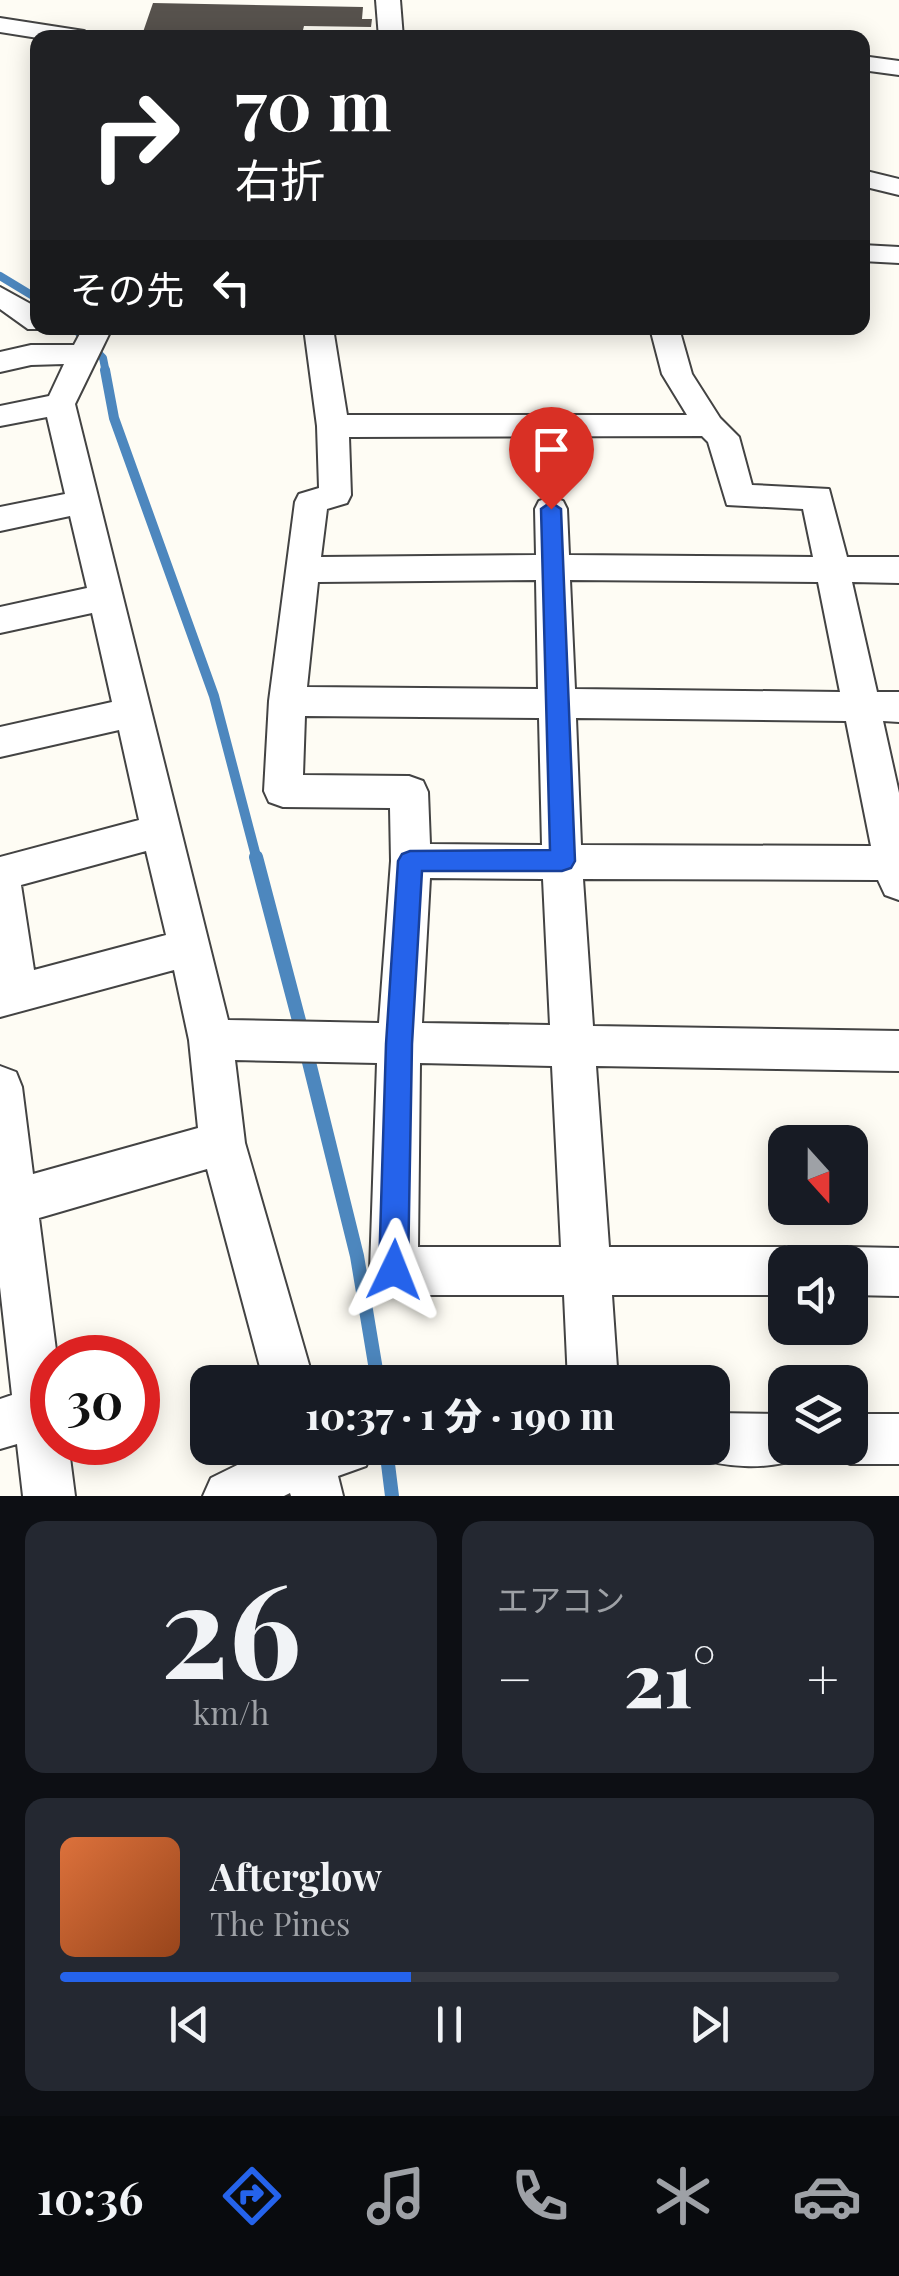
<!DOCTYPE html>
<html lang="ja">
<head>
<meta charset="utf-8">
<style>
	:root { --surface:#171b24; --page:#242831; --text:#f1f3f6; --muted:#9ea1a6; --line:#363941; --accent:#2563eb }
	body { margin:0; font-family:"Playfair Display","Noto Sans JP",serif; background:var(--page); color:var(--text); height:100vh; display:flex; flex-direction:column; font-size:38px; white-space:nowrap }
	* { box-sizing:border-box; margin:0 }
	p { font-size:32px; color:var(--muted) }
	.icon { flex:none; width:55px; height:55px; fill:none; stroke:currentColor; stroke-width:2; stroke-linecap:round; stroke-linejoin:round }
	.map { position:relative; height:1496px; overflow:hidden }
	.sheet { display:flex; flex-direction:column; gap:25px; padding:25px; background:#0d0f14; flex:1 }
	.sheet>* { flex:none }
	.guide { position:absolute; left:30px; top:30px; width:840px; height:305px; border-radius:20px; box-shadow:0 5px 25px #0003; background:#202124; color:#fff; overflow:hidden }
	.needle { width:65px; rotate:159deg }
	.fabs { position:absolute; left:768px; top:1125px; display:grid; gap:20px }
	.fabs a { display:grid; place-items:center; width:100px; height:100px; border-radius:20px; background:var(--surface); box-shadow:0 5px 25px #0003; font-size:50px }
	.speed { position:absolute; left:30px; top:1335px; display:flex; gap:20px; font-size:50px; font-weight:700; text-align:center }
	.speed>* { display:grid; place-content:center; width:130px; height:130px; border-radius:50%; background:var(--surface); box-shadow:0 5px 25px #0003; line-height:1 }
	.speed .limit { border:15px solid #d22; background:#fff; color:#111 }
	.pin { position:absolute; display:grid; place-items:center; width:85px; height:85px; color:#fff; margin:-102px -42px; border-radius:50% 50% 50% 0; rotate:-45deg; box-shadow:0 0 10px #0007 }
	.pin .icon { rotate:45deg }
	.me { position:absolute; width:110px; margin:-55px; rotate:2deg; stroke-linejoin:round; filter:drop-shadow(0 0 8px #0008) }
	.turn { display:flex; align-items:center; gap:35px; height:210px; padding:0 40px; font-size:45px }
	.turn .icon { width:130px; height:130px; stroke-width:2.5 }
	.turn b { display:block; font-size:70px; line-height:85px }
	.then { display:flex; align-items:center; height:95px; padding:0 40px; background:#0003; gap:20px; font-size:38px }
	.big { font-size:75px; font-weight:800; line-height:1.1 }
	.sheet .tile { flex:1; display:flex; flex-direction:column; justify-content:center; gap:15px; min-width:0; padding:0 35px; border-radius:20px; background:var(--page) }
	.sheet .dial { align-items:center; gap:0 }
	.dial b { font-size:130px; line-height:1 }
	.song { display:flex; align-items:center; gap:30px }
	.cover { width:120px; height:120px; border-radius:15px; background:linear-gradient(135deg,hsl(20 70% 55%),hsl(20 70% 35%)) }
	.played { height:10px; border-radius:5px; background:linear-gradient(90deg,var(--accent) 45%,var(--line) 45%) }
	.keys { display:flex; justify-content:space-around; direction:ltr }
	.heat { display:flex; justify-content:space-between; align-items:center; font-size:55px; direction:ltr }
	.sheet .tiles { flex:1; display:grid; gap:25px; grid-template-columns:1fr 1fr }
	.tile:last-child { grid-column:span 2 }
	.trip { position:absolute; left:190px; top:1365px; width:540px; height:100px; border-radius:20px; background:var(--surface); box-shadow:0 5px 25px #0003; font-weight:800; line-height:100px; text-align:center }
	.tab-bar { display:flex; height:160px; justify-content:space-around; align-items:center; background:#090b0e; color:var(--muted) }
	.tab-bar .icon { width:70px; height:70px }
	.tab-bar .active { color:var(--accent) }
	.tab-bar b { font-size:45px; color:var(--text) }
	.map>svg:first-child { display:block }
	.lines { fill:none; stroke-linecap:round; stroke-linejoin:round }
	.stream-far2 { stroke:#4d87be; stroke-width:8 }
	.stream-far1 { stroke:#4d87be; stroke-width:10 }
	.stream { stroke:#4d87be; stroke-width:14 }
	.building { fill:#57524d }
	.minor-casing { stroke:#434343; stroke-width:4 }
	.minor { fill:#fff; fill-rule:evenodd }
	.route { fill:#2563eb; stroke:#184099; stroke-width:2.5 }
</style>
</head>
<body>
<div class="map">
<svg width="899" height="1496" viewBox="0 0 899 1496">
	<rect width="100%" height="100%" fill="#fefcf4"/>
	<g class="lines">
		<g class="stream-far2">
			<polyline points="0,276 38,299"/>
			<polyline points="74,328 103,358 106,373"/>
		</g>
		<polyline class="stream-far1" points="105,370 114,418 214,696 257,860"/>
		<g class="stream">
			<polyline points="256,857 302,1032"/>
			<polyline points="306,1050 357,1256 378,1382"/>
			<polyline points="386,1448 392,1496"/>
		</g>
	</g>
	<g class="building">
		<polygon points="153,3 363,7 362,19 372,19 371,27 304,26 301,38 142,35"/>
		<polygon points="311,30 362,31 361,38 310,38"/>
	</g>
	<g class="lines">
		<defs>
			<g id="minor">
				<polygon points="376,0 400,0 403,38 379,38"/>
				<polygon points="0,18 84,31 96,38 38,38 0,32"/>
				<polygon points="862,56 899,61 899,75 862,70"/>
				<polygon points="862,170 899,179 899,195 862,186"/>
				<polygon points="862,245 899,247 899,263 862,261"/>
				<polygon points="0,287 38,308 38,328 48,329 28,329 0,309"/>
				<path d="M83,328H112L75,404L228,1020L379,1023L391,861L390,808L283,807L269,802L264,791L269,701L295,502L299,494L319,488L317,426L304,328H333L347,415H687L662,374L650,328H679L692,374L720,418L739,437L752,485L829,489L847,557H899V583L852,582L877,692H899V722L883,721L899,793V900L885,895L878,880L583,879L593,1026L899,1031V1071L596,1066L609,1247H785L802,1254L805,1262H785V1295H612L618,1382H568L564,1295H394L377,1288L370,1271L377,1063L235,1060L245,1143L314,1382H264L207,1169L39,1218L57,1358H52V1442H68L75,1496H23L17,1444L0,1449V1399L12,1395L0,1287V1066L16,1072L22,1087L33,1174L198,1128L189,1040L174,970L0,1017V857L139,820L119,730L0,757V727L112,702L92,613L0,633V607L87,588L70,516L0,531V507L65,494L47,417L0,426V406L49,396L64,364L31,365L0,372V352L31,345H74ZM702,436L708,442L727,505L803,509L813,557L569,555L567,509L563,501L551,497L539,501L535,509L536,555L321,557L327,509L347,503L351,495L349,437ZM536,580L538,689L307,687L318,582ZM570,580L818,582L840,692L575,689ZM305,716L539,718L542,845L430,844L428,792L423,781L409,776L303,775ZM576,718L846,721L871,846L581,845ZM146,851L166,935L34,970L21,885ZM430,878L543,879L550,1025L422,1023ZM420,1063L552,1066L561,1247H418Z"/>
				<polygon points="850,1247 899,1248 899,1296 850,1295 850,1262 830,1262 833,1254"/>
				<path d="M712,1413L785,1414V1448H807L803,1457C772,1470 725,1469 694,1456L691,1448H712Z"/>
				<polygon points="850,1414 899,1414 899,1464 850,1464 832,1457 828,1448 850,1448"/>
				<polygon points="272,1448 373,1448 366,1466 338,1476 343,1496 291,1496 290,1493 284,1496 203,1496 211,1478"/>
			</g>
		</defs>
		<use href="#minor" class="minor-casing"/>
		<use href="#minor" class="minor"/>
	</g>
	<polygon class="route" points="551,502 561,509 575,861 571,868 562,871 422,871 412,1044 408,1270 404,1281 394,1285 383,1281 379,1270 386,1044 398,861 402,854 410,851 550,850 541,509"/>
</svg>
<div class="fabs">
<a><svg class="needle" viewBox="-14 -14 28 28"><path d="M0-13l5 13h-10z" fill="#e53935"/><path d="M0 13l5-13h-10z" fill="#9ea1a6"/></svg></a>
<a><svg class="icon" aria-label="sound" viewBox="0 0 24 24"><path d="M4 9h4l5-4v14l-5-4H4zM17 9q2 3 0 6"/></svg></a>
<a><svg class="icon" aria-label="layers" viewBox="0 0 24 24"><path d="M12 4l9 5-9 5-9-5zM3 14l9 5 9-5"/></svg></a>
</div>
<div class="speed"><div class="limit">30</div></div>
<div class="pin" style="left:551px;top:509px;background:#d93025"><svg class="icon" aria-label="arrive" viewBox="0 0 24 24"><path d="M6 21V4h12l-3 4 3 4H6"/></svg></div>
<svg class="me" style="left:394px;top:1270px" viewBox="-20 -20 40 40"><path d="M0-17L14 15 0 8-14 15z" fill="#2563eb" stroke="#fff" stroke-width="4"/></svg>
<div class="trip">10:37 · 1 分 · 190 m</div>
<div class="guide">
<div class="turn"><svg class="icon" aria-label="right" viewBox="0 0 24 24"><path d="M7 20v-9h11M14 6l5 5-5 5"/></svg><div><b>70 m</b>右折</div></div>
<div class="then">その先<svg class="icon" aria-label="left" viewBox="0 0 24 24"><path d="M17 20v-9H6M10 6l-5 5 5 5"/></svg></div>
</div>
</div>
<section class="sheet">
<div class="tiles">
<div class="tile dial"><b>26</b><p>km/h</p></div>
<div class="tile"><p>エアコン</p>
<div class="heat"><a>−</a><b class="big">21°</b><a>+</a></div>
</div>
<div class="tile">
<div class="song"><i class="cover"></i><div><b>Afterglow</b><p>The Pines</p></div></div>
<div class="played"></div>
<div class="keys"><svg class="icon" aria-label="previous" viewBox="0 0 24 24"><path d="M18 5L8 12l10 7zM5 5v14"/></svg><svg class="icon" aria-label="pause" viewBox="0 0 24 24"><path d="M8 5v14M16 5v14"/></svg><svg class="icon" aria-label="next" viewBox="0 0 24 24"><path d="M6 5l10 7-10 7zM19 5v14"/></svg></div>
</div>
</div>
</section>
<nav class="tab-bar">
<b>10:36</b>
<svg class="icon active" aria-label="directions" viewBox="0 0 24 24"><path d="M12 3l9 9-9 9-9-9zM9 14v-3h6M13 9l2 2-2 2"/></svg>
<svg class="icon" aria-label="music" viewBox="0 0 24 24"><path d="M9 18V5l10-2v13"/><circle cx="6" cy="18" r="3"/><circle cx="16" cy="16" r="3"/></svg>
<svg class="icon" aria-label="phone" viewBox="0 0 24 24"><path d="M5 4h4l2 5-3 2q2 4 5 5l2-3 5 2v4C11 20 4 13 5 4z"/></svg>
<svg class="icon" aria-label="climate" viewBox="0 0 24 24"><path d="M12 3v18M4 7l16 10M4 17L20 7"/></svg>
<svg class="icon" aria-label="car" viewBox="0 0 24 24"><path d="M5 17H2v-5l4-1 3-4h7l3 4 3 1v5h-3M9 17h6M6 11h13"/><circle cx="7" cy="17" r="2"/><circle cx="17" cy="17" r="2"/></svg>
</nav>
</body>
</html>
